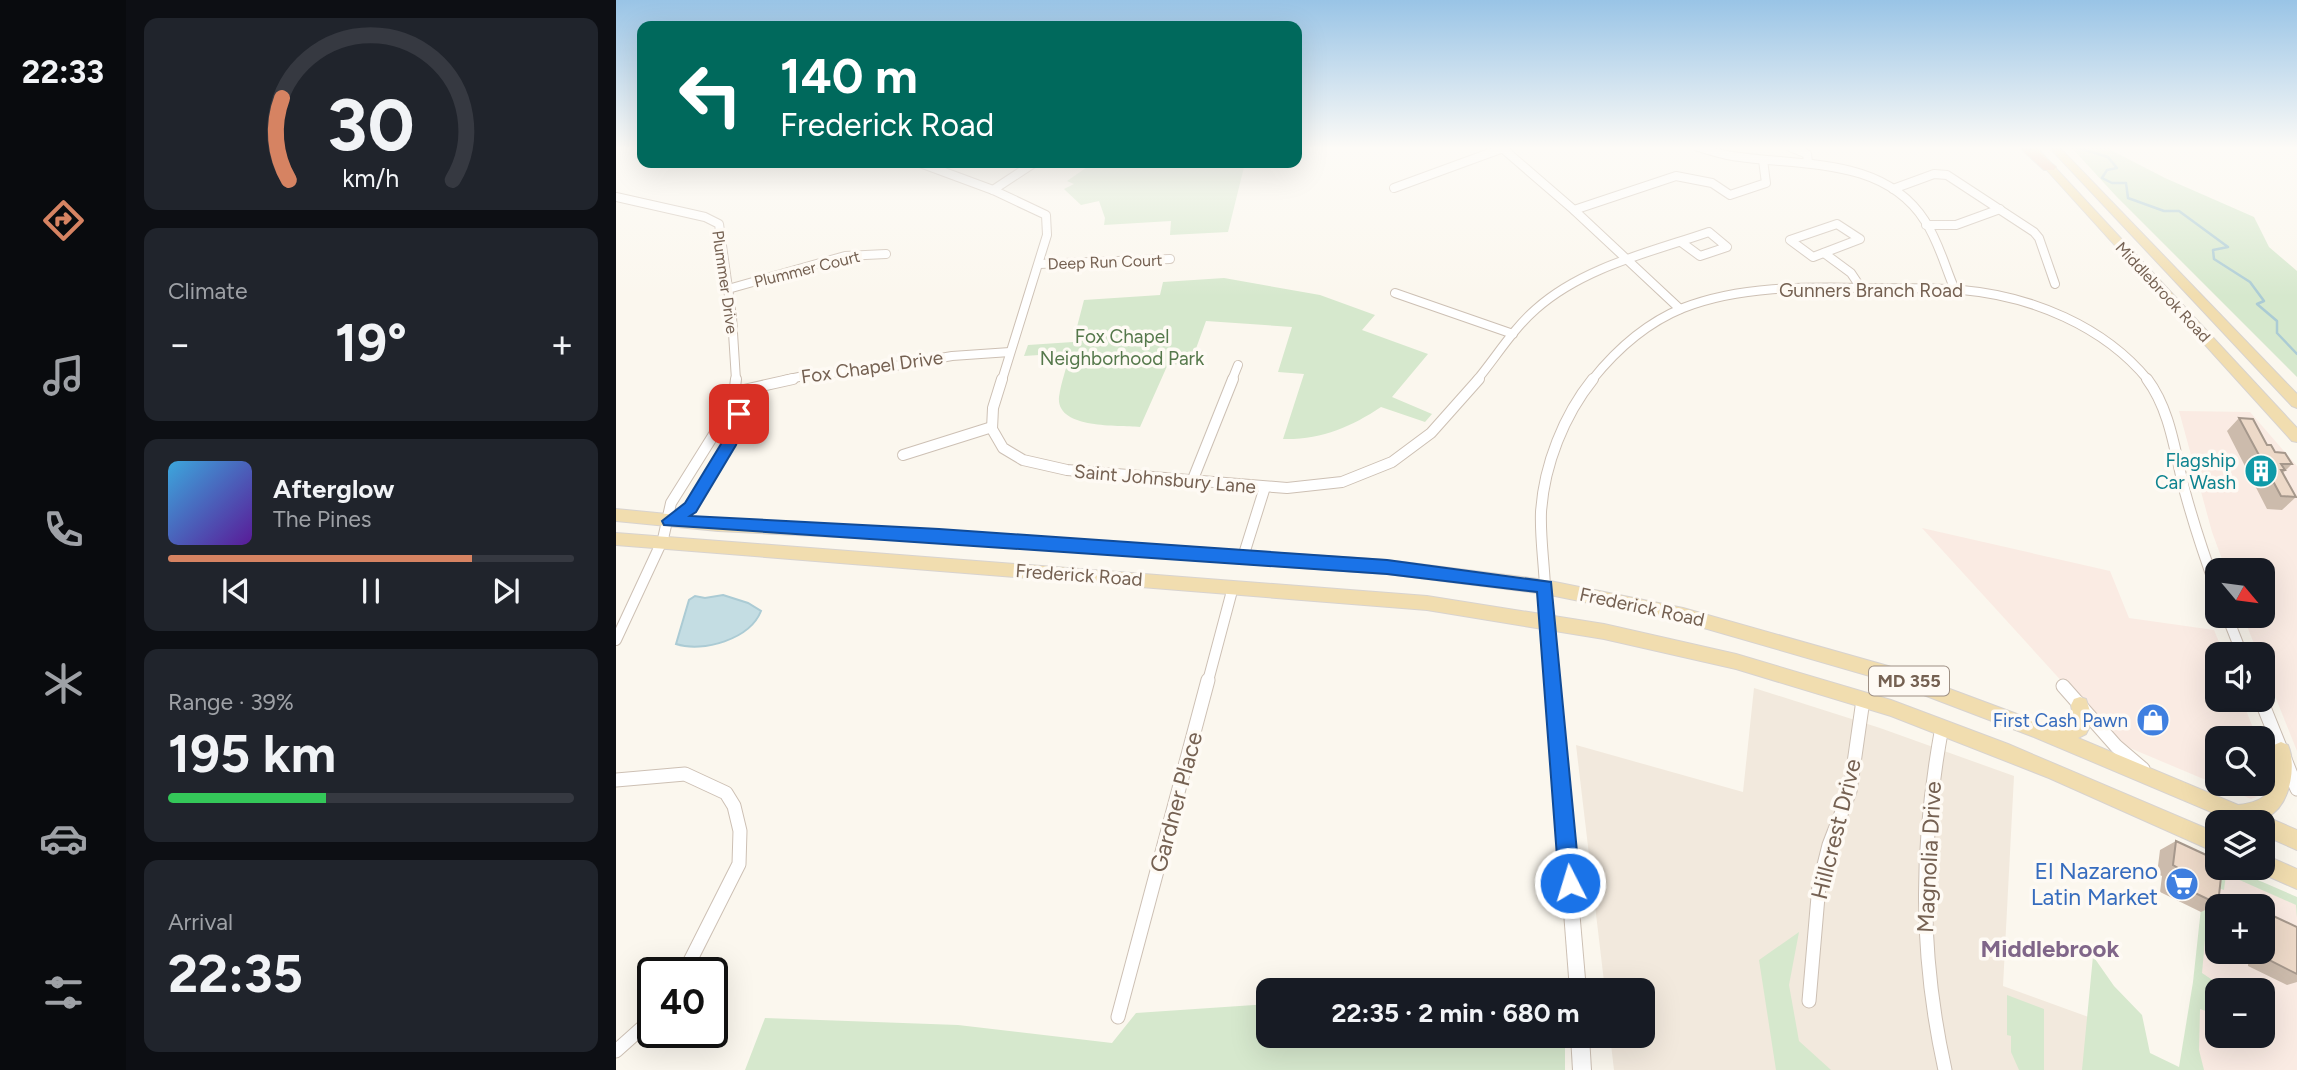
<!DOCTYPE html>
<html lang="en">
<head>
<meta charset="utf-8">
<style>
	:root { --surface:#171b24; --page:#20242c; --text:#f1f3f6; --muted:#9ea1a6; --line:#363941; --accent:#d68362 }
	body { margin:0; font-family:Figtree,sans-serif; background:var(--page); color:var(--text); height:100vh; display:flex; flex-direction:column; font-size:26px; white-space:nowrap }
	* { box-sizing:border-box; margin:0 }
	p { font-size:23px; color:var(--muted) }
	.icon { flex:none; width:38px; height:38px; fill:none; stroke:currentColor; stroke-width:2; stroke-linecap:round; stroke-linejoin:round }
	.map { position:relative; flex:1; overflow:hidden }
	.side { display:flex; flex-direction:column; gap:18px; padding:18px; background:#0d0f14; width:490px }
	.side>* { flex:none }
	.banner { position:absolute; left:21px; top:21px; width:665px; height:147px; border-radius:14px; box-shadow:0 7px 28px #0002; background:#00695c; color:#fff; overflow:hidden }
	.needle { width:46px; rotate:119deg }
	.tools { position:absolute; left:1589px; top:558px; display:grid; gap:14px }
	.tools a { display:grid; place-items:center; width:70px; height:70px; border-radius:14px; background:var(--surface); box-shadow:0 7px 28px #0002; font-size:35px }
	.speed { position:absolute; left:21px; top:957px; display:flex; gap:14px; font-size:35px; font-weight:700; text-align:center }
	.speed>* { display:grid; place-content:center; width:91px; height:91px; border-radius:50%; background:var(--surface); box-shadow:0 7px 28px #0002; line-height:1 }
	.speed .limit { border:4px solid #111; border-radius:10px; background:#fff; color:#111 }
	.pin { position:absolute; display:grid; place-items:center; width:60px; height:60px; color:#fff; margin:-30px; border-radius:14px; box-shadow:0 4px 10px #0006 }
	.me { position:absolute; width:77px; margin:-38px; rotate:355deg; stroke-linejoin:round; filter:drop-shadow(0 0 5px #0008) }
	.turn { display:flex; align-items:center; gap:24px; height:147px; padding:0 28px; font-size:32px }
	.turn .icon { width:91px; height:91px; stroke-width:2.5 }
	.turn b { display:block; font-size:49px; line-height:60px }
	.big { font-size:52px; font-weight:700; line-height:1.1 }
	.side .widget { flex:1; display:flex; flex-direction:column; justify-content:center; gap:10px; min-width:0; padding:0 24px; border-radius:14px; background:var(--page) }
	.side .dial { align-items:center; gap:0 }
	.dial svg { height:182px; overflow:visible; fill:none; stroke:var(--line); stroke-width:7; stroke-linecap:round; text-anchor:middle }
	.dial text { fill:var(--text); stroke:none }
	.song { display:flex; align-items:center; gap:21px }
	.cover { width:84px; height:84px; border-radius:10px; background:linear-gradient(135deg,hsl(200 70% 55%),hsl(270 70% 35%)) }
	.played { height:7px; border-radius:4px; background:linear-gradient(90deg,var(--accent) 75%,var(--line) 75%) }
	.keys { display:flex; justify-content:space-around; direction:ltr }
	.heat { display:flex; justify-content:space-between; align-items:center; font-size:38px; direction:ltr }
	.charge { height:10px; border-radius:5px; background:linear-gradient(90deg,#34c759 39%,var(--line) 0) }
	.trip { position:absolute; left:640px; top:978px; width:399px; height:70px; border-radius:14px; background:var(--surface); box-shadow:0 7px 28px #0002; font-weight:700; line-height:70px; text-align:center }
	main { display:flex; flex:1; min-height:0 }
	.tab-bar { display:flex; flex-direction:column; width:126px; justify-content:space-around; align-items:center; background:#090b0e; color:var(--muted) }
	.tab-bar .icon { width:49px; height:49px }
	.tab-bar .on { color:var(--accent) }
	.tab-bar b { font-size:32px; color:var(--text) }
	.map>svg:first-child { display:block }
	.residential { fill:#f2e9dd }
	.commercial { fill:#faebe3; fill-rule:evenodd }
	.green { fill:#d6e8cd }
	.water { fill:#c4dde3; stroke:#abcbd4; stroke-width:2 }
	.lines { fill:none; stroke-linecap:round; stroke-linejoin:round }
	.stream { stroke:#abcbd4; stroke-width:2.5 }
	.minor-far2-casing { stroke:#cdc0b4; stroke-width:10 }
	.minor-far1-casing { stroke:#cdc0b4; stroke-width:12 }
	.minor-casing { stroke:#cdc0b4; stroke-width:15 }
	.tertiary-casing { stroke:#cdc0b4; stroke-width:2 }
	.primary-casing { stroke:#d8d3cf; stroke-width:2 }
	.motorway-casing { stroke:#d8d3cf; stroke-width:2 }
	.minor-far2 { stroke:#fff; stroke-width:8 }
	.minor-far1 { stroke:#fff; stroke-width:10 }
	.minor { stroke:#fff; stroke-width:13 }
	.tertiary { fill:#fff; fill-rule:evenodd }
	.primary { fill:#f1ddaf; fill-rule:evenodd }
	.motorway { fill:#edc1ac; fill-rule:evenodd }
	.wall { fill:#ccbbac }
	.building { fill:#edd9c8; stroke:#a6988c; stroke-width:2 }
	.route { fill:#1a73e8; stroke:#114b97; stroke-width:2 }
	.labels { text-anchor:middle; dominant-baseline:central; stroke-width:7; stroke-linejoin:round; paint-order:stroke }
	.far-street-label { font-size:16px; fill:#756152; stroke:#fefaf4 }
	.shield { fill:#fefaf4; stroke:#9e8f83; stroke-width:2 }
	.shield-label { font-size:18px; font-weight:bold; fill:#756152 }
	.street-label { font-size:19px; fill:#756152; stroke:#fefaf4 }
	.park-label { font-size:19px; fill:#55784b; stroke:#fefaf4 }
	.culture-label { font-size:19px; fill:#0d838f; stroke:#fefaf4; text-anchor:end }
	.shop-label { font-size:19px; fill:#366cbe; stroke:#fefaf4; text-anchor:end }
	.near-street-label { font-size:23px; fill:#756152; stroke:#fefaf4 }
	.near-shop-label { font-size:23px; fill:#366cbe; stroke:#fefaf4; text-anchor:end }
	.near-neighbourhood-label { font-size:24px; font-weight:bold; fill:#806689; stroke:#fefaf4 }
</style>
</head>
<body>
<main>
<nav class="tab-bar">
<b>22:33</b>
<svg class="icon on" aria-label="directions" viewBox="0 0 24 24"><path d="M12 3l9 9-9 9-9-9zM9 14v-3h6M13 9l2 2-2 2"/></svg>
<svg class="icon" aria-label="music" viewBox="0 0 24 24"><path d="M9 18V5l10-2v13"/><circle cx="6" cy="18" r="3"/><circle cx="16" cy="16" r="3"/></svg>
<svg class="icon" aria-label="phone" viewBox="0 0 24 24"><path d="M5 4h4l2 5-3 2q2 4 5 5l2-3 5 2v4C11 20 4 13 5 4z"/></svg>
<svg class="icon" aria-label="climate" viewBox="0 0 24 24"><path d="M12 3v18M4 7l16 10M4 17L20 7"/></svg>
<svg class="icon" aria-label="car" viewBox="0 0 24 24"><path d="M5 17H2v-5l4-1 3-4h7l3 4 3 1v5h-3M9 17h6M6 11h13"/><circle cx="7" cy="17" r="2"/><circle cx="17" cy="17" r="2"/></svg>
<svg class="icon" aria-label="filters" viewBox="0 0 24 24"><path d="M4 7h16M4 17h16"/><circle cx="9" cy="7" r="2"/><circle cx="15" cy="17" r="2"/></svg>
</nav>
<section class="side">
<div class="widget dial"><svg viewBox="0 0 100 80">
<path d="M14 69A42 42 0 1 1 86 69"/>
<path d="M14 69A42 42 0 0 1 11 33" stroke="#d68362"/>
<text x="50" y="56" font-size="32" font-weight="700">30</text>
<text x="50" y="72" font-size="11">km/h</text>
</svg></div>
<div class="widget"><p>Climate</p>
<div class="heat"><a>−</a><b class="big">19°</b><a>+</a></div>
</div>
<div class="widget">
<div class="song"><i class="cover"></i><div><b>Afterglow</b><p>The Pines</p></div></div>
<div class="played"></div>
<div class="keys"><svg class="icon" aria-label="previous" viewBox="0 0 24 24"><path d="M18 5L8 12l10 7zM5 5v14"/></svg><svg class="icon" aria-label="pause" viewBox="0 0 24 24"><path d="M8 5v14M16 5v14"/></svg><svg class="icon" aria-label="next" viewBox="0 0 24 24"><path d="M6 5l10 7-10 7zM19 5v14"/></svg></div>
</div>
<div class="widget"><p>Range · 39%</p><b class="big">195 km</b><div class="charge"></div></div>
<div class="widget"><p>Arrival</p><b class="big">22:35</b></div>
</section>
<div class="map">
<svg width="1681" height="1070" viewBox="0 0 1681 1070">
	<rect width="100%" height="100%" fill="#fbf7ee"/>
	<polygon class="residential" points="1138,688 1264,728 1398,776 1387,986 1478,1019 1474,1070 998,1070 994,1036 1027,1036 1027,990 989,990 960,745 1127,792"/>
	<g class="commercial">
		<polygon points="1563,411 1634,412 1681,466 1681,751 1647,666 1647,654 1642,654 1627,616 1647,616 1647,570 1610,570 1596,532"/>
		<polygon points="1306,528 1494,571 1513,618 1598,630 1608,654 1601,654 1601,700 1626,700 1641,738 1601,738 1601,784 1647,784 1647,755 1656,779 1655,791 1635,799 1502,743"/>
		<path d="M1593,865L1681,905V1070H1578ZM1601,906H1647V952H1601ZM1601,990H1647V1036H1601Z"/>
	</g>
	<g class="green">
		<polygon points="1455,147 1489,147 1549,178 1638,217 1653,247 1681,271 1681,377 1500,196"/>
		<polygon points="477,163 629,163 612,232 554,235 555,221 488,225 489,218 483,201 465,205 448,189 458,184 451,181"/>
		<path d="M608,278L704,295L759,315L746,330L812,354L776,397L816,414L809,422L765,407C735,427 705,440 667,439L688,374L662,372L676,327L590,321L574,365L552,364L524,427C501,425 440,429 443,397C445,382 451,367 454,353L408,356L412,345L457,342L468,300L544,295L547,282Z"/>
		<polygon points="1590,862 1601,868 1614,868 1681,897 1681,918 1680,905 1610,874 1608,890 1594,885 1586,973 1601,983 1599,1014 1584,1009 1583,1050 1588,1070 1466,1070 1477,956 1498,986 1526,1015 1534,1053 1563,1067 1577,982"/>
		<polygon points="1183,932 1173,985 1183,1041 1215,1070 1160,1070 1143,960"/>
		<polygon points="1391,995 1428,1009 1428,1070 1403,1070 1395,1052 1395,1036 1391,1035"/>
		<polygon points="653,1004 653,1036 949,1036 949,1070 129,1070 149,1018 342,1025 496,1043 520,1013"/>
	</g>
	<path class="water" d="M107,595L132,603L145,611C134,639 87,653 60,644L73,600L79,596L89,598Z"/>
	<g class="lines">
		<polyline class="stream" points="1459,147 1492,157 1501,168 1491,170 1486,178 1496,183 1510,183 1512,198 1548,211 1563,211 1612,247 1597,250 1598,259 1634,282 1648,301 1641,304 1661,321 1661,333 1681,354"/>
		<defs>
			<g id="minor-far2">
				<polyline points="885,147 958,210 1064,309"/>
				<path d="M1082,147C1096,151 1109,156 1124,157C1189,166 1269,158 1309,221C1323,242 1329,267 1339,290"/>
				<polyline points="1174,147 1191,154 1192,162"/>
				<polyline points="304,163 377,190 430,215 431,235 386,380"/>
				<polyline points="778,188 890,147"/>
				<polyline points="1277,189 1318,174 1331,175 1418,232 1423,238 1439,284"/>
				<polyline points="377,190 418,163"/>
				<polyline points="0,197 89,217 103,224 116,317 120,380"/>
				<polyline points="958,210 1060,176 1096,183 1114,195 1150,183 1147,160"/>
				<polygon points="1221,224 1244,239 1197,257 1174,240"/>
				<polyline points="1310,225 1340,225 1384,209"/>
				<polyline points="1208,253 1235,273 1245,288"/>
				<polyline points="423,264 554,259"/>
				<polyline points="112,289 229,256 270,254"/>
				<polyline points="779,293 897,334"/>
				<polyline points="169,380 192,375 262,369 336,356 394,352"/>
				<polyline points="616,380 622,365"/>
				<path d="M861,380C880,357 897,329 920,309C967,267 1035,252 1093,232L1111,247L1084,256L1065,242"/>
				<path d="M976,380C1000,350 1030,323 1067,308C1126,285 1193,287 1255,288C1286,289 1316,287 1346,290C1415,296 1488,326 1532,380"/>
			</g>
			<g id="minor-far1">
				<polyline points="386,379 377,408 376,429 387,448 407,460 451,470 671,488 726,482 776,462 815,433 863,379"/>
				<path d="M1531,379C1555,411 1559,454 1569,492C1578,525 1589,558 1601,591"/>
				<polyline points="119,392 177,379"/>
				<polyline points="287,455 376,427"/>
				<polyline points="577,479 617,379"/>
				<polyline points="54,521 74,508 112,445 123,414 117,404"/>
				<polyline points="627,557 649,487"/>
				<path d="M929,587C928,562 924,537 925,512C928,465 948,415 977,379"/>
				<polyline points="1611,616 1626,654"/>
				<polyline points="0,640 47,539 55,503 117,404 120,379"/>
				<polyline points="592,681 617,587"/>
			</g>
			<g id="minor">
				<polyline points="1447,686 1500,746 1527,769"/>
				<polyline points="1645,700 1681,789"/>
				<path d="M1326,727C1304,846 1303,952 1329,1070"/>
				<polyline points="0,780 69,774 110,793 118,806 124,831 123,864 68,973"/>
				<polyline points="1193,1001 1203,885 1213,845 1234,791 1247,700"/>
				<polyline points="502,1017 592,680"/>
				<polyline points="0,1051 37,1018"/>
			</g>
			<g id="tertiary">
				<polygon points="929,582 934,583 935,587 970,990 954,990 923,587 924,583"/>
				<polygon points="955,1036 973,1036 975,1070 957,1070"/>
			</g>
			<g id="primary">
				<polygon points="1410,147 1420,147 1681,428 1681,442 1676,441"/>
				<polygon points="1433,147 1443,147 1681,394 1681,408 1676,406"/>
				<path d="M0,509L102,519L323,530L771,560L929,580L1067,608L1272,666L1433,726L1458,722L1455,705L1458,699L1464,697L1470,699L1477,720L1470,734L1462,738L1622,805C1672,799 1645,775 1658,745L1665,742L1672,745C1681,767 1674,806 1651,817L1681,830V850L1647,835V822H1619L1418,737L1271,681L1067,622L929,594L771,574L323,542L102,531L0,521Z"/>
				<polygon points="0,533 811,596 988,624 1120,654 1275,700 1392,744 1601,833 1601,853 1433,778 1275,716 1120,669 988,639 811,610 0,545"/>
				<polygon points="1647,854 1681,869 1681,889 1640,871 1639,868 1647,868"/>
			</g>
			<polygon id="motorway" points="1403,147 1416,147 1440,167 1438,170 1428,170"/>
		</defs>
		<use href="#minor-far2" class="minor-far2-casing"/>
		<use href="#minor-far1" class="minor-far1-casing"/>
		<use href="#minor" class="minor-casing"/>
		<use href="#tertiary" class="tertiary-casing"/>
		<use href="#primary" class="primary-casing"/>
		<use href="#motorway" class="motorway-casing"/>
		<use href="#minor-far2" class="minor-far2"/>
		<use href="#minor-far1" class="minor-far1"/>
		<use href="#minor" class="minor"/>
		<use href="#tertiary" class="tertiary"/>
		<use href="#primary" class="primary"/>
		<use href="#motorway" class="motorway"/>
	</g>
	<g class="wall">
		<polygon points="1623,418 1659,452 1676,464 1667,473 1680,497 1666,510 1651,509 1611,431"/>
		<polygon points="1560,841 1602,904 1585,912 1544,892 1546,876 1541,874 1544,850"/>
		<polygon points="1653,914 1681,927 1681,982 1671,985 1632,966 1633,952 1647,952 1647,916"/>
	</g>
	<g class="building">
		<polygon points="1623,418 1637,419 1651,445 1655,445 1659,452 1669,453 1676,464 1665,464 1669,470 1665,470 1680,497 1665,496"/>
		<polygon points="1560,841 1601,860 1601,868 1606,868 1602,904 1560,884 1562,868 1557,865"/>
		<polygon points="1653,914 1681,927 1681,974 1651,959"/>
	</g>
	<linearGradient id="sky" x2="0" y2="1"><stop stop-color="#99c4e6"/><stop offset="0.5" stop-color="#fdfbf7"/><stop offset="1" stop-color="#fdfbf7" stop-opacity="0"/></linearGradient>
	<rect width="1681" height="296" fill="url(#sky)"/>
	<polygon class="route" points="123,409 131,414 120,445 80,512 74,516 323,529 771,560 935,582 964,883 961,890 954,893 946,890 943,883 921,592 771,574 48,525 46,521 69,503 105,444 116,414"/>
	<defs>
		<symbol id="building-disc" viewBox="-11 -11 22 22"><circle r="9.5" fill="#0f9aa8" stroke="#fefaf4"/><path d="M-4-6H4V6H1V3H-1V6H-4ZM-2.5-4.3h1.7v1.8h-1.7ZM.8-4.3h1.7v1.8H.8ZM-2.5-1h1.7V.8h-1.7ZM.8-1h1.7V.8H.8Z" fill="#fff"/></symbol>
		<symbol id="shop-disc" viewBox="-11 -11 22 22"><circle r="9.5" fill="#3f7fe0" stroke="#fefaf4"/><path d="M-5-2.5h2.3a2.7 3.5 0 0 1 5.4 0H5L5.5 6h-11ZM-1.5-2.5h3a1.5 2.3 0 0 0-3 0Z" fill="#fff"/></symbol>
		<symbol id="supermarket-disc" viewBox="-11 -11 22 22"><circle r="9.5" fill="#3f7fe0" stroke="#fefaf4"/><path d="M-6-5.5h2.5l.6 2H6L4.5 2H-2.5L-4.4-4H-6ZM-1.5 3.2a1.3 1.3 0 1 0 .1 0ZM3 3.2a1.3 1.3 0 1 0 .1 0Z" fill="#fff"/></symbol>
	</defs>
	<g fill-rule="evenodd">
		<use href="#building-disc" x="1626" y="452" width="38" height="38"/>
		<use href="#shop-disc" x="1518" y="701" width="38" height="38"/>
		<use href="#supermarket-disc" x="1547" y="865" width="38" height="38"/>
	</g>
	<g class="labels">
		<g class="far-street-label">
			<text transform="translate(489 262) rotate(-2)">Deep Run Court</text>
			<text transform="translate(191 269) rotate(-14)">Plummer Court</text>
			<text transform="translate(109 282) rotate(82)">Plummer Drive</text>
			<text transform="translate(1547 292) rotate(47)">Middlebrook Road</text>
		</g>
		<rect class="shield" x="1253" y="666.5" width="80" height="29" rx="5"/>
		<g class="shield-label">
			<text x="1293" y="681">MD 355</text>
		</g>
		<g class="street-label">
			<text x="1255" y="290">Gunners Branch Road</text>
			<text transform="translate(256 367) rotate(-8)">Fox Chapel Drive</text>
			<text transform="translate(549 479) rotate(5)">Saint Johnsbury Lane</text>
			<text transform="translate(463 575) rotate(4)">Frederick Road</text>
			<text transform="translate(1026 607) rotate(12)">Frederick Road</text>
		</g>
		<g class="park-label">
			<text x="506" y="336">Fox Chapel<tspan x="506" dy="22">Neighborhood Park</tspan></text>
		</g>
		<g class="culture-label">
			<text x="1620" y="460">Flagship<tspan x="1620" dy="22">Car Wash</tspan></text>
		</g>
		<g class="shop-label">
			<text x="1512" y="720">First Cash Pawn</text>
		</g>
		<g class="near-street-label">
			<text transform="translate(560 802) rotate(-75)">Gardner Place</text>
			<text transform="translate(1220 829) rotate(-76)">Hillcrest Drive</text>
			<text transform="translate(1313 857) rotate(-87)">Magnolia Drive</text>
		</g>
		<g class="near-shop-label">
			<text x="1542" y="871">El Nazareno<tspan x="1542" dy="26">Latin Market</tspan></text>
		</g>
		<g class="near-neighbourhood-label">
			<text x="1434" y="948">Middlebrook</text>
		</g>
	</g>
</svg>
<div class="tools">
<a><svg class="needle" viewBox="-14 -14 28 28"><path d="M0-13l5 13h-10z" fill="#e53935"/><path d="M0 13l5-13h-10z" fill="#9ea1a6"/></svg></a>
<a><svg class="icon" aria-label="sound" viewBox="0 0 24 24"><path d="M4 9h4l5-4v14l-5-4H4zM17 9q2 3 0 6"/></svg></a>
<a><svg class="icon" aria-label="search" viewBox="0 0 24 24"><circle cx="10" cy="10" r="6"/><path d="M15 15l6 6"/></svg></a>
<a><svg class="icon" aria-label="layers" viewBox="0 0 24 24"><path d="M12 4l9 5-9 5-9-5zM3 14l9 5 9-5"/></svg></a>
<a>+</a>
<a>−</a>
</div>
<div class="speed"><div class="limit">40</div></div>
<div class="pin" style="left:123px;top:414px;background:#d93025"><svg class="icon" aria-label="arrive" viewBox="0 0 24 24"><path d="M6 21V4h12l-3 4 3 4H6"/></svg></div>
<svg class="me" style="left:954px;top:883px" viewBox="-20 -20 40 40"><circle r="17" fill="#1a73e8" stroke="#fff" stroke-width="3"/><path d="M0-11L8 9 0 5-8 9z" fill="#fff"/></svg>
<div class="trip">22:35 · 2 min · 680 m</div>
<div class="banner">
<div class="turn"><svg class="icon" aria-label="left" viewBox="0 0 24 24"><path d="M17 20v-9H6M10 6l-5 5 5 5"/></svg><div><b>140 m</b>Frederick Road</div></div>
</div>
</div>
</main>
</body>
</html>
